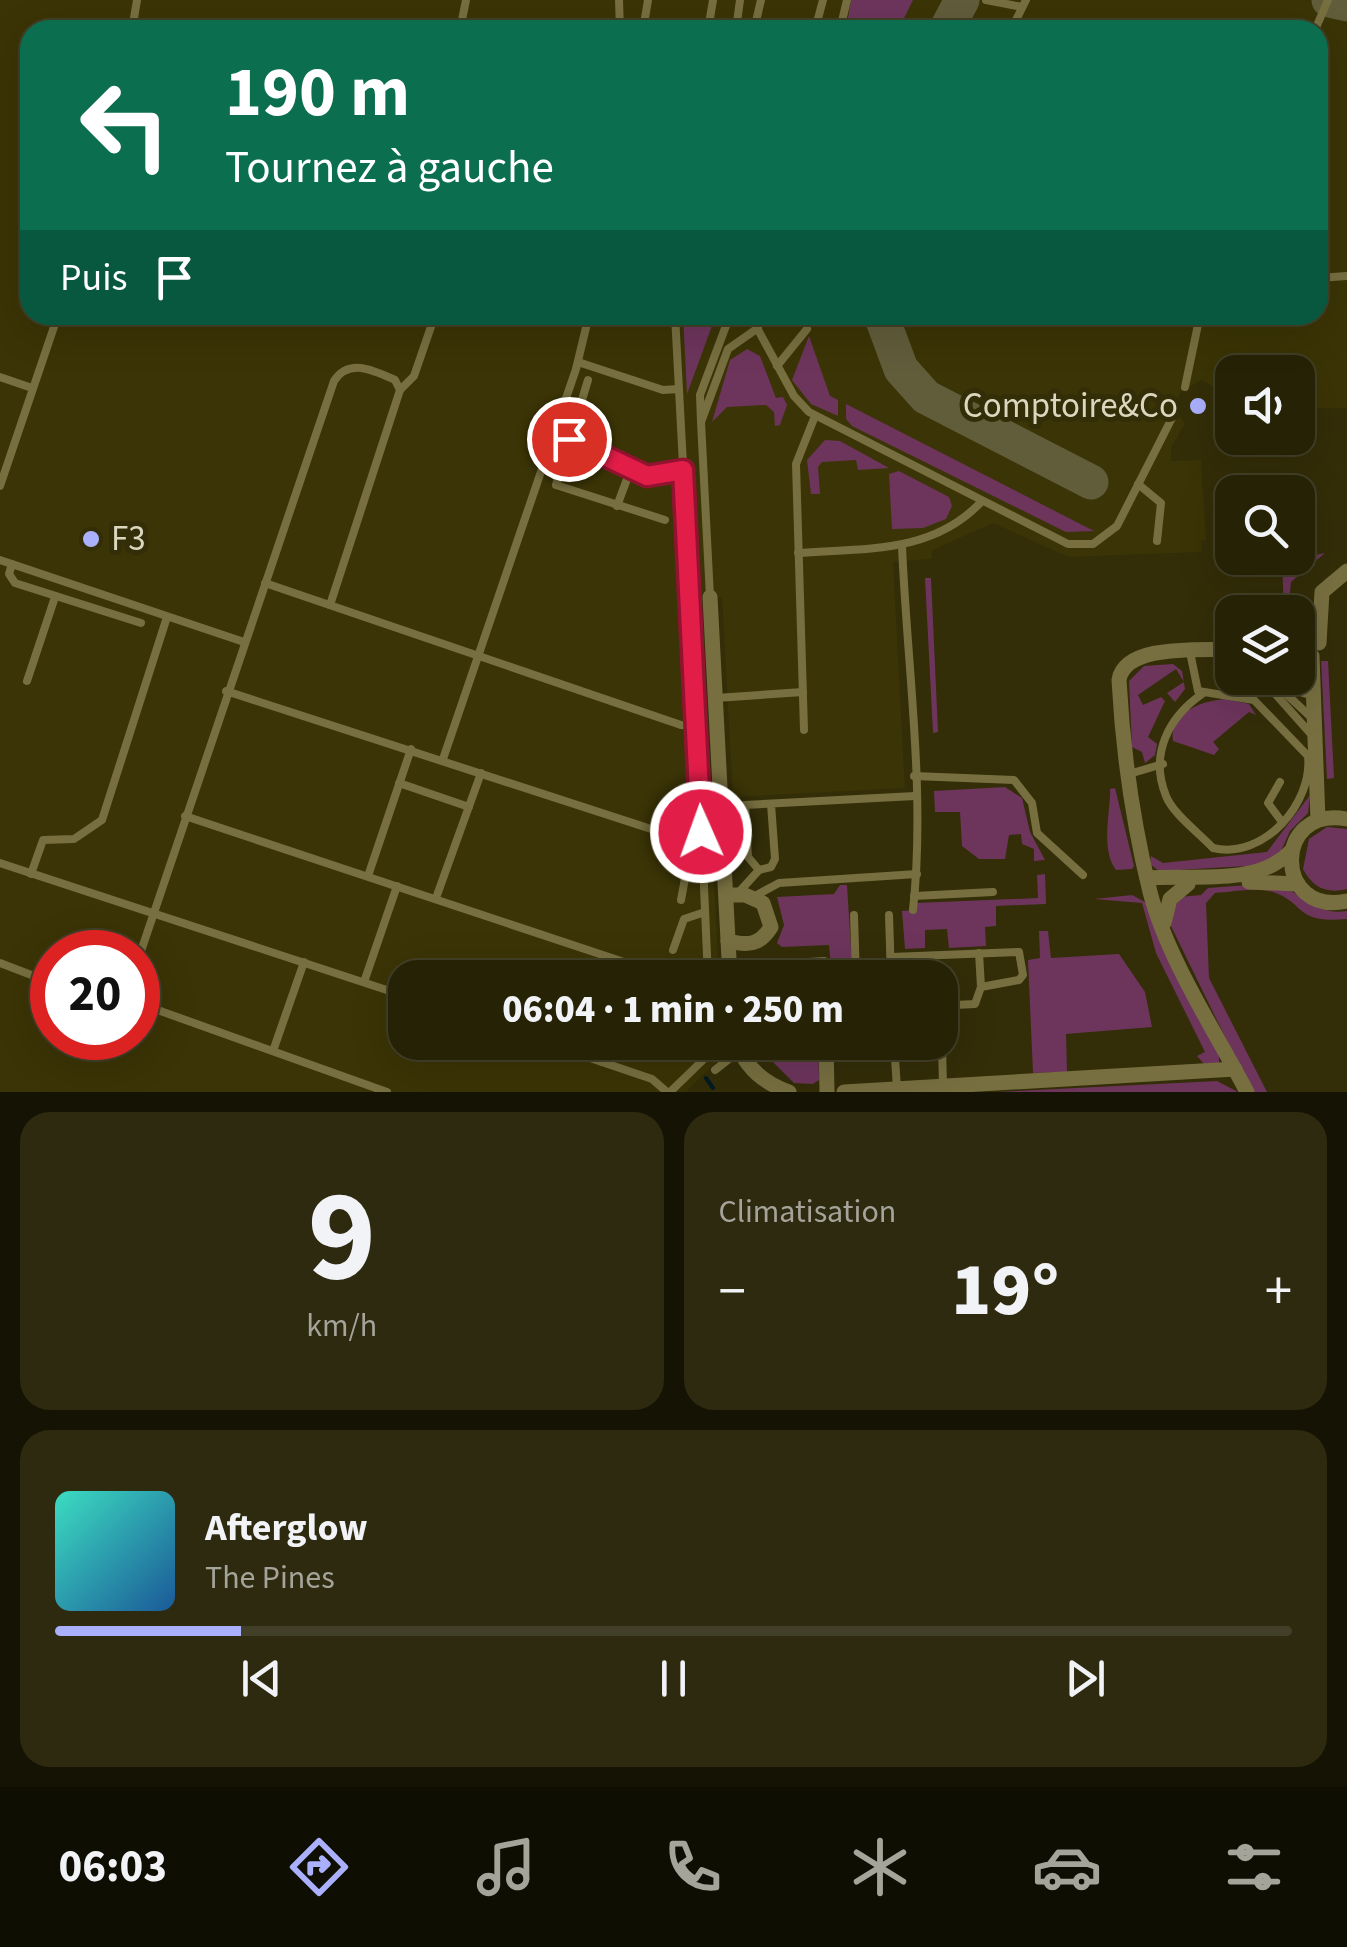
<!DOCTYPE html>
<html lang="fr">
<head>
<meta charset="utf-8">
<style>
	:root { --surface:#262206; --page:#2e2a10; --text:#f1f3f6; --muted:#a4a49b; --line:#423f28; --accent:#aab0fc }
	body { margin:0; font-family:"Source Sans 3",sans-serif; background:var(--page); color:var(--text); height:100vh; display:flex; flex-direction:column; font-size:38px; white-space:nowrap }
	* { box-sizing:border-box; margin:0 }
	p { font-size:32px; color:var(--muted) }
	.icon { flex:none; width:55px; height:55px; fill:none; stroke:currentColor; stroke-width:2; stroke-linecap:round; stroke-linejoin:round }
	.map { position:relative; height:1092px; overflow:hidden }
	.drawer { display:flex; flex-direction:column; gap:20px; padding:20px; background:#151303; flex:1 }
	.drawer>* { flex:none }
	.guide { position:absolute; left:20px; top:20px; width:1308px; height:305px; border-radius:30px; box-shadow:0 10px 40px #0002,0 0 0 2px var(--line); background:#0b6e4f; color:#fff; overflow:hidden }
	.buttons { position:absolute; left:1215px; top:355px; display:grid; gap:20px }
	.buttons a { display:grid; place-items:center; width:100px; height:100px; border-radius:20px; background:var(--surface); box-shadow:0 10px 40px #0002,0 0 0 2px var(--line); font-size:50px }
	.speed { position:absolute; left:30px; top:930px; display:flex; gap:20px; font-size:50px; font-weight:700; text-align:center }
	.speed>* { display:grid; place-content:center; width:130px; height:130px; border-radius:50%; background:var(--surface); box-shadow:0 10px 40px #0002,0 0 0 2px var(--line); line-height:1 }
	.speed .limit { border:15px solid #d22; background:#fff; color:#111 }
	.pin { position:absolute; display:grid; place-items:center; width:85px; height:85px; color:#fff; margin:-42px; border:5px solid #fff; border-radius:50%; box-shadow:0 2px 10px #0007 }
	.me { position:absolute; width:110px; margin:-55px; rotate:358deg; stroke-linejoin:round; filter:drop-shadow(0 0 8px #0008) }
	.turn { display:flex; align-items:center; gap:35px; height:210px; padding:0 40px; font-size:45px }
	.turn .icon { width:130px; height:130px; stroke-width:2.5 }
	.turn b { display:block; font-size:70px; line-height:85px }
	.then { display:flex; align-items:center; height:95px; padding:0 40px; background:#0003; gap:20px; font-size:38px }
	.big { font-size:75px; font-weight:800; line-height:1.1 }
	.drawer .card { flex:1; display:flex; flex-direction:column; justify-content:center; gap:15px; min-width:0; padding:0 35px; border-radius:30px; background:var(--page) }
	.drawer .dial { align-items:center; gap:0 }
	.dial b { font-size:130px; line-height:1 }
	.song { display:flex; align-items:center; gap:30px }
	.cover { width:120px; height:120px; border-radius:15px; background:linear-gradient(135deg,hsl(170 70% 55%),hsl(210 70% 35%)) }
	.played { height:10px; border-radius:5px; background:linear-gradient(90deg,var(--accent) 15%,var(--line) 15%) }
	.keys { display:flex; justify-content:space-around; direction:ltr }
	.heat { display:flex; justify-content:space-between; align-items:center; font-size:55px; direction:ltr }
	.drawer .tiles { flex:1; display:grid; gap:20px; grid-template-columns:1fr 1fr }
	.card:last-child { grid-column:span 2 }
	.trip { position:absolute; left:388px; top:960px; width:570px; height:100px; border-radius:30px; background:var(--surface); box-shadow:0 10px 40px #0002,0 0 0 2px var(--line); font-weight:800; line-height:100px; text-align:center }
	.tab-bar { display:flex; height:160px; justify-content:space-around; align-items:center; background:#0f0e02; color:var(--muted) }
	.tab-bar .icon { width:70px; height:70px }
	.tab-bar .current { color:var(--accent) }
	.tab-bar b { font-size:45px; color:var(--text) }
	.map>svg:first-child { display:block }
	.built { fill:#3b3406; fill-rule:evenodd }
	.green { fill:#6d355c }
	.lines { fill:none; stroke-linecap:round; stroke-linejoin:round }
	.stream { stroke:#001b24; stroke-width:4 }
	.taxiway { stroke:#615c3a; stroke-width:35 }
	.lane { stroke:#776f40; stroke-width:8 }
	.street { stroke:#776f40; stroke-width:15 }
	.route-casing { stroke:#92132f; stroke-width:25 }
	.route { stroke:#e11d48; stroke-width:18 }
	.poi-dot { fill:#aab0fc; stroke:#332d08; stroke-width:4 }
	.labels { text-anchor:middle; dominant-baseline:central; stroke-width:10; stroke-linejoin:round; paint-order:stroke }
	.poi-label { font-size:35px; fill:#dbd7be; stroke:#332d08; text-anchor:end }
</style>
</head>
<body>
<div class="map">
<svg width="1347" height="1092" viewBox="0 0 1347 1092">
	<rect width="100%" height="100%" fill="#332d08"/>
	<path class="built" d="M0,0H1347V408L1298,409V372H1232V396L1201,380L1180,393L1175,409L1185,424L1171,447V461L1201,460L1206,540H1201L1202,552L1068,557L993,523L933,550L931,559L893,562L905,788L733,797L722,597H699L719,977L405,978V1042L723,1043V1055L686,1092H0ZM30,30H1318V315H30ZM52,952H138V1038H52Z"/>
	<g class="green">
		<polygon points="851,0 913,0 898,30 837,30 847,24"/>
		<polygon points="683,315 716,315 687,394"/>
		<polygon points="809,336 830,396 838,400 838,416 811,404 792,380"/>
		<polygon points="747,349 760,356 776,398 783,397 787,405 780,425 775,426 774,412 766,405 727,407 712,422 730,360"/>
		<polygon points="846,404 1094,531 1066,532 852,426 846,419"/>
		<polygon points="825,440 840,441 889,468 858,470 856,460 822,462 818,467 820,494 811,494 807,460"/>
		<polygon points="899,471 949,497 952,506 946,519 923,528 892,529 889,474"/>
		<polygon points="1325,553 1291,582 1288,612 1284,612 1282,562"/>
		<polygon points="925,578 931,578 938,732 933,733"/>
		<polygon points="1321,661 1328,661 1334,778 1327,779"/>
		<polygon points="1173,664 1182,671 1185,689 1175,702 1167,693 1184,682 1176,669 1138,695 1143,705 1161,697 1165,701 1148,737 1157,744 1155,755 1145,763 1142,752 1132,747 1129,681 1144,666"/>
		<path d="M1227,699L1249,704L1256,715L1249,712L1213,742L1219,749L1214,755L1173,741C1169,712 1203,700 1227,699Z"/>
		<polygon points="1005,787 1022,798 1030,832 1045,860 1034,861 1034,849 1022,844 1021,834 1009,835 1005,859 979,859 962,846 960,812 935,812 934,791"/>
		<path d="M1115,788L1134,866L1132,869L1116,870C1100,849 1111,809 1110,789Z"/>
		<polygon points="1310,795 1308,813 1290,831 1281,851 1264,865 1159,871 1150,864 1151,856 1163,863 1267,852"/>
		<path d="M1327,827L1347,829V889C1327,894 1313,888 1303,869L1309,839Z"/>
		<polygon points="1045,874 1046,904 996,906 996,926 985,927 986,946 949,948 947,929 925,930 925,948 905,949 902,911 917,910 916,903 1038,898 1037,875"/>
		<path d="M1275,883C1303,893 1314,916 1347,911V919C1294,924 1306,903 1273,892C1256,887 1233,892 1215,893L1206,903L1209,978L1267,1092H1252L1169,922L1179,897L1201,895L1208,888Z"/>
		<polygon points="840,885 847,885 852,965 831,967 829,945 782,947 777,943 784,925 777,897 834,894"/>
		<polygon points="1132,895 1145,902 1219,1053 1219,1063 1204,1064 1197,1056 1205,1052 1156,953 1142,903 1094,899"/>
		<polygon points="1039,931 1048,931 1051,958 1119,954 1145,992 1152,1027 1066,1034 1067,1072 1033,1073 1028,960 1040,958"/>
		<polygon points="754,1043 818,1043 819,1080 813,1084 794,1083"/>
		<polygon points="1217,1081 1238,1092 998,1092"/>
	</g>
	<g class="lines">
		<polyline class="stream" points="706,1078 713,1088"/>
		<g class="taxiway">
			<polyline points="1329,0 1347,4"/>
			<polyline points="946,30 962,0"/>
			<polyline points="881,315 901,369 926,397 1091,482"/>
		</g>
		<g class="lane">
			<polyline points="619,0 620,30"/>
			<polyline points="986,0 1022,7"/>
			<polyline points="842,21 847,0"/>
			<polyline points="132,30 137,0"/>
			<polyline points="460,30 466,0"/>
			<polyline points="643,30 648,0"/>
			<polyline points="708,30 713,0"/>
			<polyline points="736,30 740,0"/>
			<polyline points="754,30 761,0"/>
			<polyline points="815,30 823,0"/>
			<polyline points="1011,30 1026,0"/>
			<polyline points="1315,30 1328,0"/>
			<polyline points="1318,278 1347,276"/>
			<polyline points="730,315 700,395 701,422 728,349 758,328"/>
			<polyline points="750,315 794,396 809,412 1068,544 1093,544 1117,526 1175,412"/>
			<polyline points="578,362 663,390 679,389"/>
			<polyline points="777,366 807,329"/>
			<polyline points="0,377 32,388"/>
			<polyline points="588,380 556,485 665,520"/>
			<polyline points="1185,387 1200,315"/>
			<polyline points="400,390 414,376 435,315"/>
			<polyline points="701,422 710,597"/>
			<polyline points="554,435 647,476 683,470"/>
			<polyline points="1138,484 1161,503 1157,541"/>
			<polyline points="0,486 58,315"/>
			<polyline points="617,506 630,471"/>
			<path d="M902,546C907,666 926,791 913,910"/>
			<path d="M798,553C865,548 933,554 982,501"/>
			<polyline points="0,560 244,642"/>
			<polyline points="12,564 9,574 15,583 141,623"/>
			<polyline points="265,583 681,725 697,726 675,315"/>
			<path d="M1190,652L1198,691L1254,700L1308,756C1313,803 1264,860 1213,848C1199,833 1173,814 1166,796C1149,754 1169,717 1202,694"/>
			<polyline points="1261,678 1311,734"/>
			<polyline points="1269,678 1313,719"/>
			<polyline points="1296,678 1315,685"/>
			<polyline points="27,681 55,597"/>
			<polyline points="1284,687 1313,696"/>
			<polyline points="226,691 685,840 702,841"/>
			<polyline points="716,698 803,692"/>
			<polyline points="697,726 708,978"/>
			<polyline points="804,730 796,464 815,416"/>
			<polyline points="443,759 576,369 589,315"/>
			<polyline points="1129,774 1163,764"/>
			<polyline points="914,776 1014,780 1032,803 1037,833 1083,875"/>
			<polyline points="1280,782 1268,803 1282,822"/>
			<polyline points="399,783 469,807"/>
			<polyline points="771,804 775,859 771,867 759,870 748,857 745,805 915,796"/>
			<polyline points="185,816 672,978"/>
			<polyline points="0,863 405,996"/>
			<polyline points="31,874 43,840 74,839 102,820 167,617"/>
			<polyline points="368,876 411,749"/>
			<polyline points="739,892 759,870"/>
			<polyline points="914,896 993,892"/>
			<polyline points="753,897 779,883 917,874"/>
			<polyline points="436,898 481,773"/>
			<polyline points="681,900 692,841"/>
			<polyline points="854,915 856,978"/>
			<polyline points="889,915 891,978"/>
			<polyline points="673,950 684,919 705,912"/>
			<polyline points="979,953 981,987"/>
			<polyline points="891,957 1019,952 1023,975 1019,980 981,987 975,1004 955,1005 940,999"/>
			<path d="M138,960L334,381C349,358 373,370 395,380L400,390L330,605"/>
			<polyline points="0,963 34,976 41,986 40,997"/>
			<polyline points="764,978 776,964 824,961"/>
			<polyline points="364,982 397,886"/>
			<polyline points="941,999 943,1087"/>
			<polyline points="138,1003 387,1092"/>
			<polyline points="543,1042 652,1079 667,1092"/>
			<polyline points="894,1042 897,1089"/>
			<polyline points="273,1051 304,962"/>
			<polyline points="602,1062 609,1042"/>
			<polyline points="715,1070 739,1051"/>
			<polyline points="670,1092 703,1060 708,1042"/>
		</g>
		<g class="street">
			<polyline points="710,597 730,978"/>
			<polyline points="1319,643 1322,592 1347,571"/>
			<polyline points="1298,646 1312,656 1318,820"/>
			<path d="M1232,649C1202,651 1125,643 1119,680C1123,755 1132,819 1150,892C1167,958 1215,1031 1247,1092"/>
			<path d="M1347,819C1272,805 1274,917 1347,901"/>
			<path d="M1147,878C1193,874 1258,887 1291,851"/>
			<polyline points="1249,882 1298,884"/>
			<path d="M726,895H745L763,903L771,927C760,945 748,946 728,941"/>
			<polyline points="1164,923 1170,899 1188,884"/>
			<path d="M737,1042C745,1068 764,1083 789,1092"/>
			<polyline points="826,1042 827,1092"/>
			<polyline points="844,1092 1235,1069"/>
		</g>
	</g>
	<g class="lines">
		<defs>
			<polyline id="route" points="569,439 647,476 683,470 701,832"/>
		</defs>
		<use href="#route" class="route-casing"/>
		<use href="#route" class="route"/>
	</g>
	<g class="poi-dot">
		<circle cx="1198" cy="406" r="10"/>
		<circle cx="91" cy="539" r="10"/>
	</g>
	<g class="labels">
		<g class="poi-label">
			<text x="1178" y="406">Comptoire&amp;Co</text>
			<text x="111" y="539" text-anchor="start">F3</text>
		</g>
	</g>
</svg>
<div class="buttons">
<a><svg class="icon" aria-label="sound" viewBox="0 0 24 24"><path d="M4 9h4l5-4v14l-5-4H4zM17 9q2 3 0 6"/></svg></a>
<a><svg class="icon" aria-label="search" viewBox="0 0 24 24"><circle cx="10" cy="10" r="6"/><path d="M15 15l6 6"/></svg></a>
<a><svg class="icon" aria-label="layers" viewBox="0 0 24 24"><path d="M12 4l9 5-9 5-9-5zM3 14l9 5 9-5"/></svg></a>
</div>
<div class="speed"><div class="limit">20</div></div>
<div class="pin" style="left:569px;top:439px;background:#d93025"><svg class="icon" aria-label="arrive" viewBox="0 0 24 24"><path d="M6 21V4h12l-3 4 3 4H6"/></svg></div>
<svg class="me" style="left:701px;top:832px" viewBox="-20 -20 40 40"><circle r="17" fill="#e11d48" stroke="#fff" stroke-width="3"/><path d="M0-11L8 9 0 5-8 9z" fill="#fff"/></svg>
<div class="trip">06:04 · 1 min · 250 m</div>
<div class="guide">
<div class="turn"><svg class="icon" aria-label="left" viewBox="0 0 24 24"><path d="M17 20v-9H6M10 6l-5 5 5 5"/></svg><div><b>190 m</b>Tournez à gauche</div></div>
<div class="then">Puis<svg class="icon" aria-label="arrive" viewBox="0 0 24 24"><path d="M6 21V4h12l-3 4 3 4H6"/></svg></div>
</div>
</div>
<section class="drawer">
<div class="tiles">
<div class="card dial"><b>9</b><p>km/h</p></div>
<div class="card"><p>Climatisation</p>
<div class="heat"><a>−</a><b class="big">19°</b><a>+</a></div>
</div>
<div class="card">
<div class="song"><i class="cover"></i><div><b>Afterglow</b><p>The Pines</p></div></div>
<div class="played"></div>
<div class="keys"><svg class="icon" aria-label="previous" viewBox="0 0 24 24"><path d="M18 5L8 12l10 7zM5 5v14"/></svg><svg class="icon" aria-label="pause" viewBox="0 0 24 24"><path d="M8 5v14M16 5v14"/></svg><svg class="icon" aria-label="next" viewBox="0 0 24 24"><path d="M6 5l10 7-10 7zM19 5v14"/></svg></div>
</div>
</div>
</section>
<nav class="tab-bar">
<b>06:03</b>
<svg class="icon current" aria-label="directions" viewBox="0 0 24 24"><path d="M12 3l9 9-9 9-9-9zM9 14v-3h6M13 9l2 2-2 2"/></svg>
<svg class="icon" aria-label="music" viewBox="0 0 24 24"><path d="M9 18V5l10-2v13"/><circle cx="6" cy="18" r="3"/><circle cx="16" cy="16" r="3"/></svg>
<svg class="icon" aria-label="phone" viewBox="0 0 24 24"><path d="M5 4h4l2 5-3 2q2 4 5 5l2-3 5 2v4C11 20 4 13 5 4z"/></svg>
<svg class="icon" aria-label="climate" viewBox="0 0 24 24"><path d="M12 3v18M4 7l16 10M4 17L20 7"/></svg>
<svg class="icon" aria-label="car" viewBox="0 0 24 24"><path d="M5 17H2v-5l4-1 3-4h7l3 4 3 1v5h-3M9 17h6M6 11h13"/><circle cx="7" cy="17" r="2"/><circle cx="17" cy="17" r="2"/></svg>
<svg class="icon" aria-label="filters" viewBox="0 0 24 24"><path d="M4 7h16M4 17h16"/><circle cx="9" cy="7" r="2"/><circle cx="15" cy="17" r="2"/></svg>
</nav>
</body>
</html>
